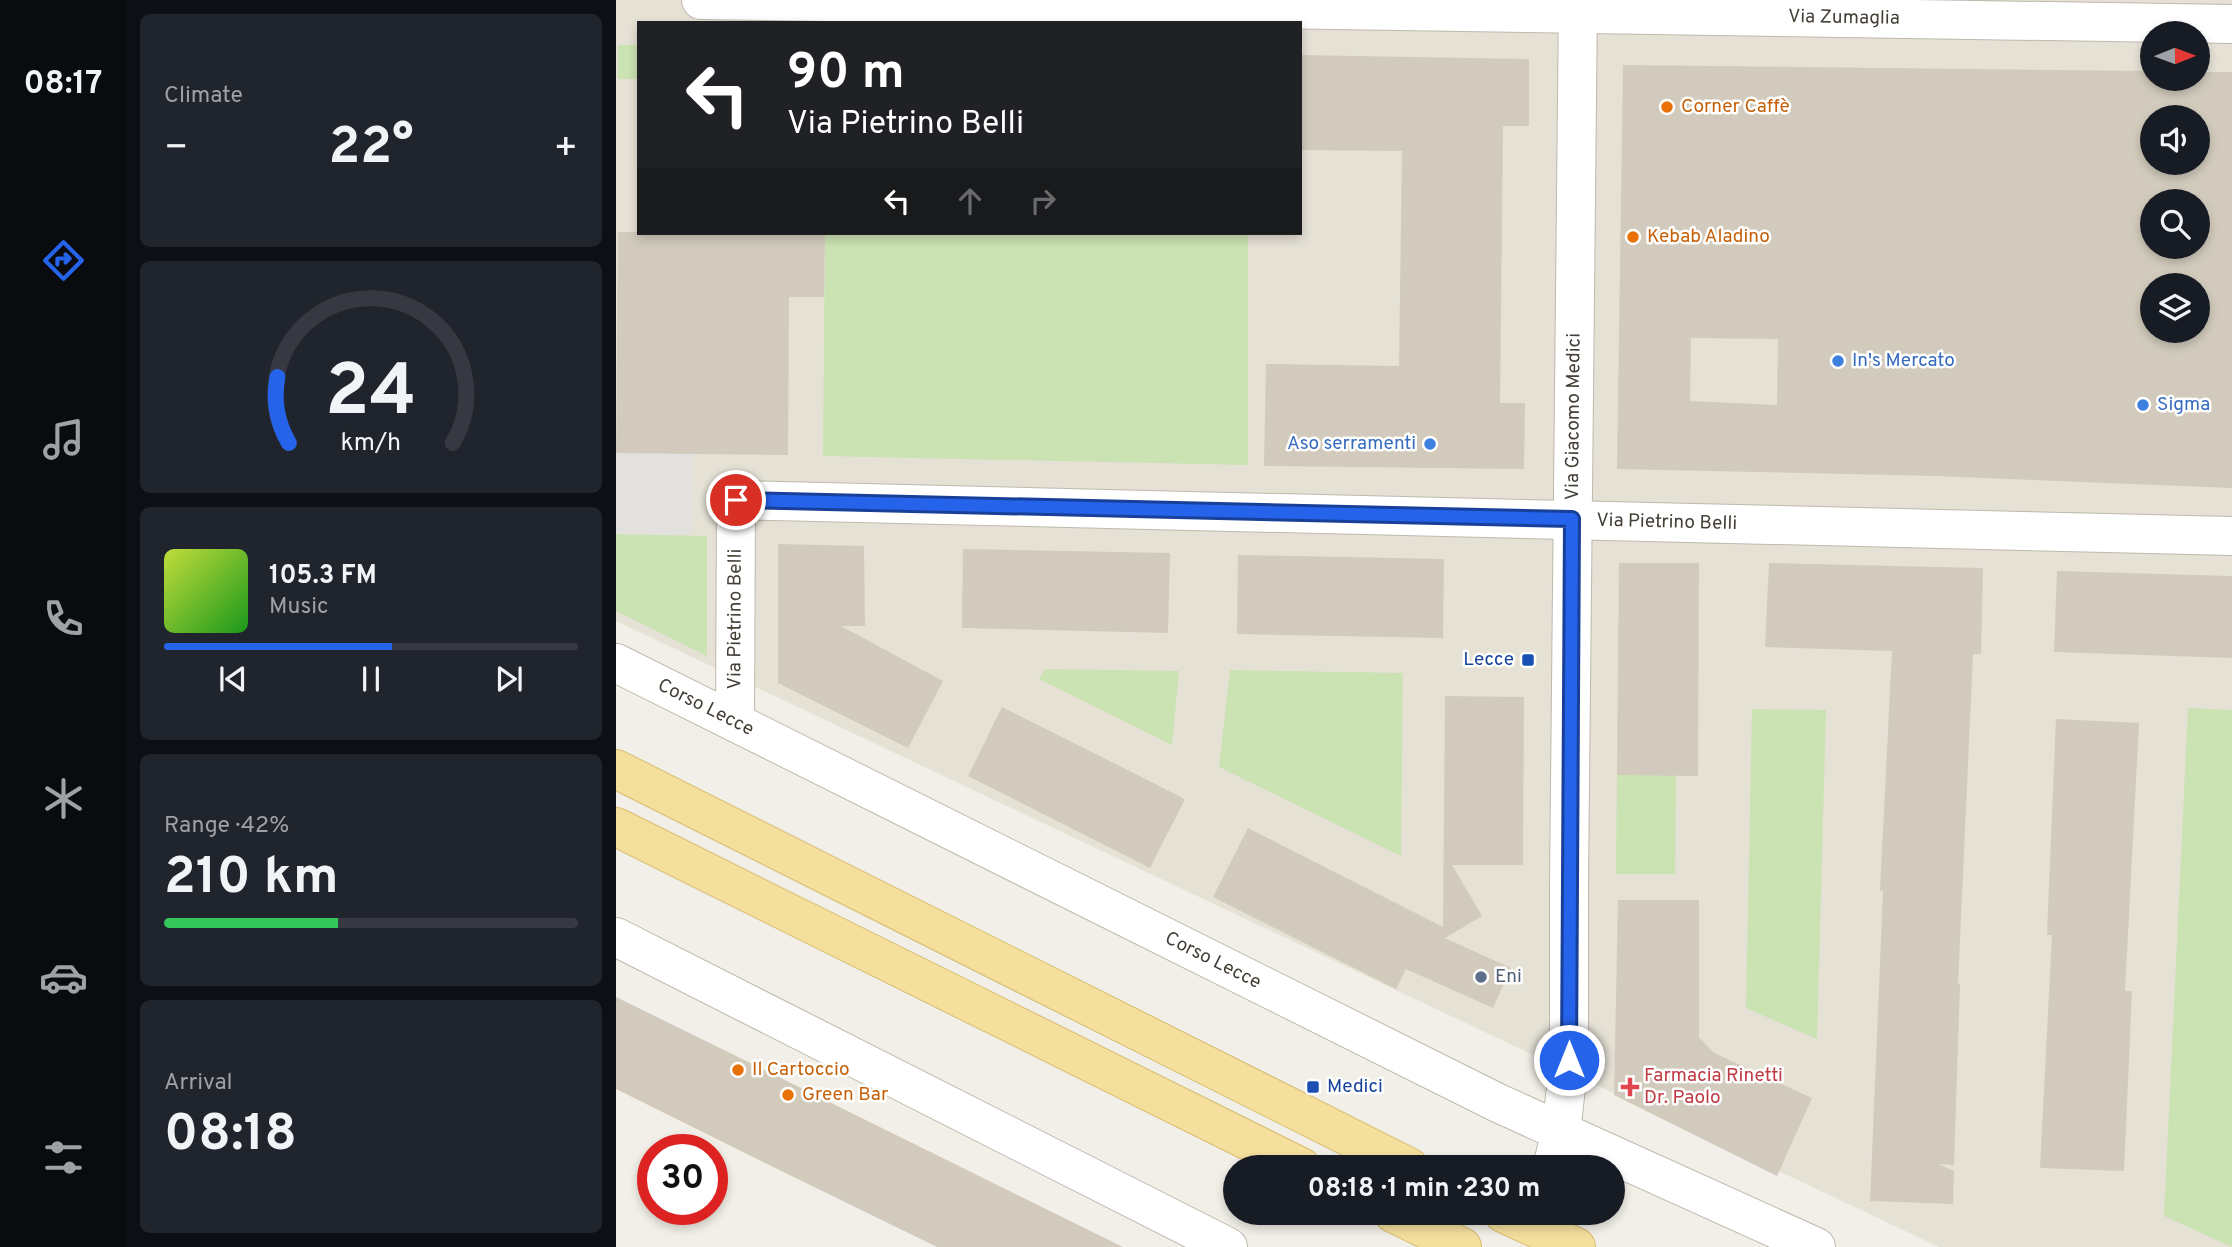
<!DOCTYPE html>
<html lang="en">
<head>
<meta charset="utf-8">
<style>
	:root { --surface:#171b24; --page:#20242c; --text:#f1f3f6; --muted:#9ea1a6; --line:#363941; --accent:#2563eb }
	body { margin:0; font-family:Overpass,sans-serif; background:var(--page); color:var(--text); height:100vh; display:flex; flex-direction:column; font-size:26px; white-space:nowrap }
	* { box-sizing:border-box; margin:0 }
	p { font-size:23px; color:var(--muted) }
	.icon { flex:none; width:38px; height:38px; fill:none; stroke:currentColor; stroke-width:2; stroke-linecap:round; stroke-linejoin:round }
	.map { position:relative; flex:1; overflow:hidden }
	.panel { display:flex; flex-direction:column; gap:14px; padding:14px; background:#0d0f14; width:490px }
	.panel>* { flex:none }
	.top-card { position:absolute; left:21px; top:21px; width:665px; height:214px; border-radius:0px; box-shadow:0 4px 10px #0003; background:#202124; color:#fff; overflow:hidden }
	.needle { width:46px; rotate:89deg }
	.tools { position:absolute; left:1524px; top:21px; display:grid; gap:14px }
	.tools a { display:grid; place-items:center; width:70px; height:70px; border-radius:50%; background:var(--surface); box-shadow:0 4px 10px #0003; font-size:35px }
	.speed { position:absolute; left:21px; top:1134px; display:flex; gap:14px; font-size:35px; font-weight:700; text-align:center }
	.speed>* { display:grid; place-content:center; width:91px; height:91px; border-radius:50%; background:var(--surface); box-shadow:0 4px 10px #0003; line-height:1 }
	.speed .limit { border:10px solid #d22; background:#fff; color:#111 }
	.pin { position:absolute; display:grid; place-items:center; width:60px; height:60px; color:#fff; margin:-30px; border:4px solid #fff; border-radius:50%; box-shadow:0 2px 7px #0007 }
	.me { position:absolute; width:77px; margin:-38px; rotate:0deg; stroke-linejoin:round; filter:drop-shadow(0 0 5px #0008) }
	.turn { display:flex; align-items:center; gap:24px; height:147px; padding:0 35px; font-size:32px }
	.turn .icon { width:91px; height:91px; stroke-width:2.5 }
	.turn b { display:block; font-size:49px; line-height:60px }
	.lanes { display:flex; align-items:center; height:66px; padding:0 35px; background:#0003; justify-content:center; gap:35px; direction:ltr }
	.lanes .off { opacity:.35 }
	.big { font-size:52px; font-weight:700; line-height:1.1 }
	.panel .card { flex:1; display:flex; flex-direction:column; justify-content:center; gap:10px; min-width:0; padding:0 24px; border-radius:10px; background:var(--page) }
	.panel .dial { align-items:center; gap:0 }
	.dial svg { height:182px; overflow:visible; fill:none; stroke:var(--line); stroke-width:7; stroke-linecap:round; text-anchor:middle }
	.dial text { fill:var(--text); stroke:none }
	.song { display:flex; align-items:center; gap:21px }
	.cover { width:84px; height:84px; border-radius:10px; background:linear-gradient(135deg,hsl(70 70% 55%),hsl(120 70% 35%)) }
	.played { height:7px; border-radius:4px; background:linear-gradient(90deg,var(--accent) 55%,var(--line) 55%) }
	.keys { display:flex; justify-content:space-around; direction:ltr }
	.heat { display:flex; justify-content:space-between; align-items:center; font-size:38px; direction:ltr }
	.charge { height:10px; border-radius:5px; background:linear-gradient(90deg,#34c759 42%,var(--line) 0) }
	.trip { position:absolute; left:607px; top:1155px; width:402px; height:70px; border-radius:35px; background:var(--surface); box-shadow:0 4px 10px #0003; font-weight:700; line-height:70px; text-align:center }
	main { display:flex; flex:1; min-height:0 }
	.menu { display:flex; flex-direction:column; width:126px; justify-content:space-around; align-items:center; background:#090b0e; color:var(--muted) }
	.menu .icon { width:49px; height:49px }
	.menu .selected { color:var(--accent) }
	.menu b { font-size:32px; color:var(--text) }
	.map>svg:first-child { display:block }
	.residential { fill:#e5e1d5; fill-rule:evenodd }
	.green { fill:#cbe2b3 }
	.parking { fill:#e3e1de }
	.building { fill:#d2cbbd; fill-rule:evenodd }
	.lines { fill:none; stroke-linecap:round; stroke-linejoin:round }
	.street-casing { stroke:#bfb9ad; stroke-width:40 }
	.primary-casing { stroke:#d7bc6f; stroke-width:40 }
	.street { stroke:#fff; stroke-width:38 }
	.primary { stroke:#f4df9d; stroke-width:38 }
	.route-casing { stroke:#184099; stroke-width:18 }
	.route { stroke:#2563eb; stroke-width:12 }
	.food-dot { fill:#e8710a; stroke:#fff; stroke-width:2.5 }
	.shop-dot { fill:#3f7fe0; stroke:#fff; stroke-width:2.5 }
	.transit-dot { fill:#1a4fb4; stroke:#fff; stroke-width:2.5 }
	.service-dot { fill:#5c6f8a; stroke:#fff; stroke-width:2.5 }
	.health-dot { fill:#e0444e; stroke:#fff; stroke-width:2.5 }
	.labels { text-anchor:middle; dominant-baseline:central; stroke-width:5; stroke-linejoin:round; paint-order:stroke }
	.street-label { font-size:19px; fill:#443f36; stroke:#fff }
	.food-label { font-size:19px; fill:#c56008; stroke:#fff; text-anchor:start }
	.shop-label { font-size:19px; fill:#366cbe; stroke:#fff; text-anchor:start }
	.transit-label { font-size:19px; fill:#164399; stroke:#fff; text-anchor:end }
	.service-label { font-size:19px; fill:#4e5e75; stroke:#fff; text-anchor:start }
	.health-label { font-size:19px; fill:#be3a42; stroke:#fff; text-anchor:start }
</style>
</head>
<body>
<main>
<nav class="menu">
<b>08:17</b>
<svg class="icon selected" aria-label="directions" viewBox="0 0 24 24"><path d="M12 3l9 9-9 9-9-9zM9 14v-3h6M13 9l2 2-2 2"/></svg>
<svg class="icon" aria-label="music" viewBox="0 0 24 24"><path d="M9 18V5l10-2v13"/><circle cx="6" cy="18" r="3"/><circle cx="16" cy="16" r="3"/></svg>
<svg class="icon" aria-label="phone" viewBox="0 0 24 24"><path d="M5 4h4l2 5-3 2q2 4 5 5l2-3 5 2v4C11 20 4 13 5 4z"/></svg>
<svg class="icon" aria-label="climate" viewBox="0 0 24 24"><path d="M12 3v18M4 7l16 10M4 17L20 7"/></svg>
<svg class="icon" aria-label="car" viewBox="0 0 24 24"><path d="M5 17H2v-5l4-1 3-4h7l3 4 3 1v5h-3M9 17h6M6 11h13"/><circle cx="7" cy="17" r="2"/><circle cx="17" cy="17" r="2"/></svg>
<svg class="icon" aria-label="filters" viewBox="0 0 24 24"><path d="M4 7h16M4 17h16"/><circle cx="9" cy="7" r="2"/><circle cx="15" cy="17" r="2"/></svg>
</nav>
<section class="panel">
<div class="card"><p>Climate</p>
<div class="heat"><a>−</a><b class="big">22°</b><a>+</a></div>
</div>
<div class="card dial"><svg viewBox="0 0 100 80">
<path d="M14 69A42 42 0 1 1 86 69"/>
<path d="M14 69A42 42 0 0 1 9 40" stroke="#2563eb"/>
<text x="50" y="56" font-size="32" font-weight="700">24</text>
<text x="50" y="72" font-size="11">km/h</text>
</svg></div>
<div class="card">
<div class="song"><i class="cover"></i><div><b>105.3 FM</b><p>Music</p></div></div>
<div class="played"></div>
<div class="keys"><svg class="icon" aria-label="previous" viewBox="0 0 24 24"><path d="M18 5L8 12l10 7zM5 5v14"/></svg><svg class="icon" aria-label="pause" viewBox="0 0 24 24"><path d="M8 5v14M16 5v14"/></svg><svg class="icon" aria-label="next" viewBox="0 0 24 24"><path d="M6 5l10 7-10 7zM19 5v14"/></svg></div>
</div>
<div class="card"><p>Range · 42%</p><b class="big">210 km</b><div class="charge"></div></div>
<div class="card"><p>Arrival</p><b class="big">08:18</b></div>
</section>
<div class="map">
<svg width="1616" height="1247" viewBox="0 0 1616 1247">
	<rect width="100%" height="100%" fill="#f1efe7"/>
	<path class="residential" d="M0,0H1616V1247H1323L0,621ZM23,23H684V233H23ZM1536,33H1582V79H1536ZM1536,117H1582V163H1536ZM1536,201H1582V247H1536ZM1536,285H1582V331H1536Z"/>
	<g class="green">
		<rect x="2" y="45" width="21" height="34"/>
		<polygon points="209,233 632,233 632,465 207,456"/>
		<polygon points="0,534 91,536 91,656 0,611"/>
		<polygon points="429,669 563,671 556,745 423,679"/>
		<polygon points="614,670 787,673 785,856 603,767"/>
		<polygon points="1572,708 1616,710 1616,1247 1548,1216"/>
		<polygon points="1136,709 1210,710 1201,1039 1130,1008"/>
		<polygon points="1001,775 1060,775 1059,874 1000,874"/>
	</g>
	<polygon class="parking" points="0,453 78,454 76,535 0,534"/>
	<g class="building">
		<polygon points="684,55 913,59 913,126 887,126 884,403 909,403 908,469 648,466 650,364 783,366 786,151 684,150"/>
		<path d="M1007,65L1536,71V79H1582V72H1616V488L1320,476L1001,469ZM1536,117H1582V163H1536ZM1536,201H1582V247H1536ZM1536,285H1582V331H1536ZM1075,338L1162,339L1161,405L1074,401Z"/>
		<polygon points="2,232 209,234 208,297 173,297 172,455 0,453"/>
		<polygon points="162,544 248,546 249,626 225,626 327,681 292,748 162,683"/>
		<polygon points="347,549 554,553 552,633 346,628"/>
		<polygon points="622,555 828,559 827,638 621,634"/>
		<polygon points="1003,563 1083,563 1082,776 1001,775"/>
		<polygon points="1153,563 1367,568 1365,654 1357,654 1342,984 1344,984 1338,1165 1322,1164 1338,1171 1337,1204 1254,1201 1267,891 1264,891 1276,651 1149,647"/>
		<polygon points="1441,571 1616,576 1616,658 1438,652"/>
		<polygon points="829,696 908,697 907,865 836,865 866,916 829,938 895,968 877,1008 790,969 780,989 597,897 632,828 827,927"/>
		<polygon points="386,707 569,799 534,868 352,776"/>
		<polygon points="1440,719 1523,723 1509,991 1516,991 1508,1171 1424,1168 1436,935 1431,935"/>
		<polygon points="1002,900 1083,900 1083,1037 1098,1053 1196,1098 1161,1176 998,1095"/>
		<polygon points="0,997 104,1048 507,1247 321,1247 151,1164 0,1089"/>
	</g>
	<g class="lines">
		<defs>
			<g id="street">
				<path id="s1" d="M85,0L1616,24"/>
				<path id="s2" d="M0,663L882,1103L1200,1247"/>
				<path id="s3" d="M119,722L120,500L1616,536"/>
				<polyline points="0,937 612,1247"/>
				<path id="s4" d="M936,1167L945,1132L953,1061V883L962,0"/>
			</g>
			<g id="primary">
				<polyline points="0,769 793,1167"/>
				<polyline points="0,827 685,1167"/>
				<polyline points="777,1213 846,1247"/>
				<polyline points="887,1213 960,1247"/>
			</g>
		</defs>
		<use href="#street" class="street-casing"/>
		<use href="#primary" class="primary-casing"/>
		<use href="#street" class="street"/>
		<use href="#primary" class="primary"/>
	</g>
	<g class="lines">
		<defs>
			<polyline id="route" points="120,500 956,519 953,1060"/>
		</defs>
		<use href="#route" class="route-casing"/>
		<use href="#route" class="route"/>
	</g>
	<g class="food-dot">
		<circle cx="1051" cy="107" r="7"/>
		<circle cx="1017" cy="237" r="7"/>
		<circle cx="122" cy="1070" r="7"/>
		<circle cx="172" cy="1095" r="7"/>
	</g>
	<g class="shop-dot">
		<circle cx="1222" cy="361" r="7"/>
		<circle cx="1527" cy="405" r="7"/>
		<circle cx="814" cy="444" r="7"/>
	</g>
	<g class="transit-dot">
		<rect x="905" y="653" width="14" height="14" rx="3.5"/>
		<rect x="690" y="1080" width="14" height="14" rx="3.5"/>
	</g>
	<circle class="service-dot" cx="865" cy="977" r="7"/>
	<path class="health-dot" d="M1010.5 1076.5h7v7h7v7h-7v7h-7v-7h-7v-7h7z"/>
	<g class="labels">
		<g class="street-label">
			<text stroke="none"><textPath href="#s1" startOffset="1143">Via Zumaglia</textPath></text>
			<text stroke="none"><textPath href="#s4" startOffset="752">Via Giacomo Medici</textPath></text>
			<text stroke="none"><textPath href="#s3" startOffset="1153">Via Pietrino Belli</textPath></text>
			<text stroke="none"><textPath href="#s3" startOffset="103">Via Pietrino Belli</textPath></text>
			<text stroke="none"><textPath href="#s2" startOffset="100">Corso Lecce</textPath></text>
			<text stroke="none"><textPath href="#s2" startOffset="667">Corso Lecce</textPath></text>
		</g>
		<g class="food-label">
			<text x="1065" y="107">Corner Caffè</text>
			<text x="1031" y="237">Kebab Aladino</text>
			<text x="136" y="1070">Il Cartoccio</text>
			<text x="186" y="1095">Green Bar</text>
		</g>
		<g class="shop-label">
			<text x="1236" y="361">In's Mercato</text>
			<text x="1541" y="405">Sigma</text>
			<text x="800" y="444" text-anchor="end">Aso serramenti</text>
		</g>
		<g class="transit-label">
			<text x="898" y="660">Lecce</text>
			<text x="711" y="1087" text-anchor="start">Medici</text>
		</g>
		<g class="service-label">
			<text x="879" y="977">Eni</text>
		</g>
		<g class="health-label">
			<text x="1028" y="1076">Farmacia Rinetti<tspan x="1028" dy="22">Dr. Paolo</tspan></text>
		</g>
	</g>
</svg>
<div class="tools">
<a><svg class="needle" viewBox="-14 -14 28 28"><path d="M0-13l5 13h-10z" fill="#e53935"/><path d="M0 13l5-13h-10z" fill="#9ea1a6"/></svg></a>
<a><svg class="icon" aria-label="sound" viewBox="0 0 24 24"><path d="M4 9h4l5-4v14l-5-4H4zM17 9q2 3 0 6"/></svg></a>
<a><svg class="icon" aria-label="search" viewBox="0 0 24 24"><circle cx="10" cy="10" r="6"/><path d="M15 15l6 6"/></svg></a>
<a><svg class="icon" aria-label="layers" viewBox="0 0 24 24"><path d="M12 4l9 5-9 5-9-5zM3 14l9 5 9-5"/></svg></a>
</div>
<div class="speed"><div class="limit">30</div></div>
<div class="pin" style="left:120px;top:500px;background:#d93025"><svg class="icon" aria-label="arrive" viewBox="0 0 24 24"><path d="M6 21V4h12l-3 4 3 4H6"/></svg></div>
<svg class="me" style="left:953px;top:1060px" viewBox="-20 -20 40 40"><circle r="17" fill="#2563eb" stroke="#fff" stroke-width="3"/><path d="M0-11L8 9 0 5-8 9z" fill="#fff"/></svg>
<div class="trip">08:18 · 1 min · 230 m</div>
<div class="top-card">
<div class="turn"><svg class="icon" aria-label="left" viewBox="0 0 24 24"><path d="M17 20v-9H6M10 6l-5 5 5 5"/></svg><div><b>90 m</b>Via Pietrino Belli</div></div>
<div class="lanes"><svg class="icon" aria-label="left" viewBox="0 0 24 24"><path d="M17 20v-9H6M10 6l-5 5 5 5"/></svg><svg class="icon off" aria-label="ahead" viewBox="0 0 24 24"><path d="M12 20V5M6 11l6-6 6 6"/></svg><svg class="icon off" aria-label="right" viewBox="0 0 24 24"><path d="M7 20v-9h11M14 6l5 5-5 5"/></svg></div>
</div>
</div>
</main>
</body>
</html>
